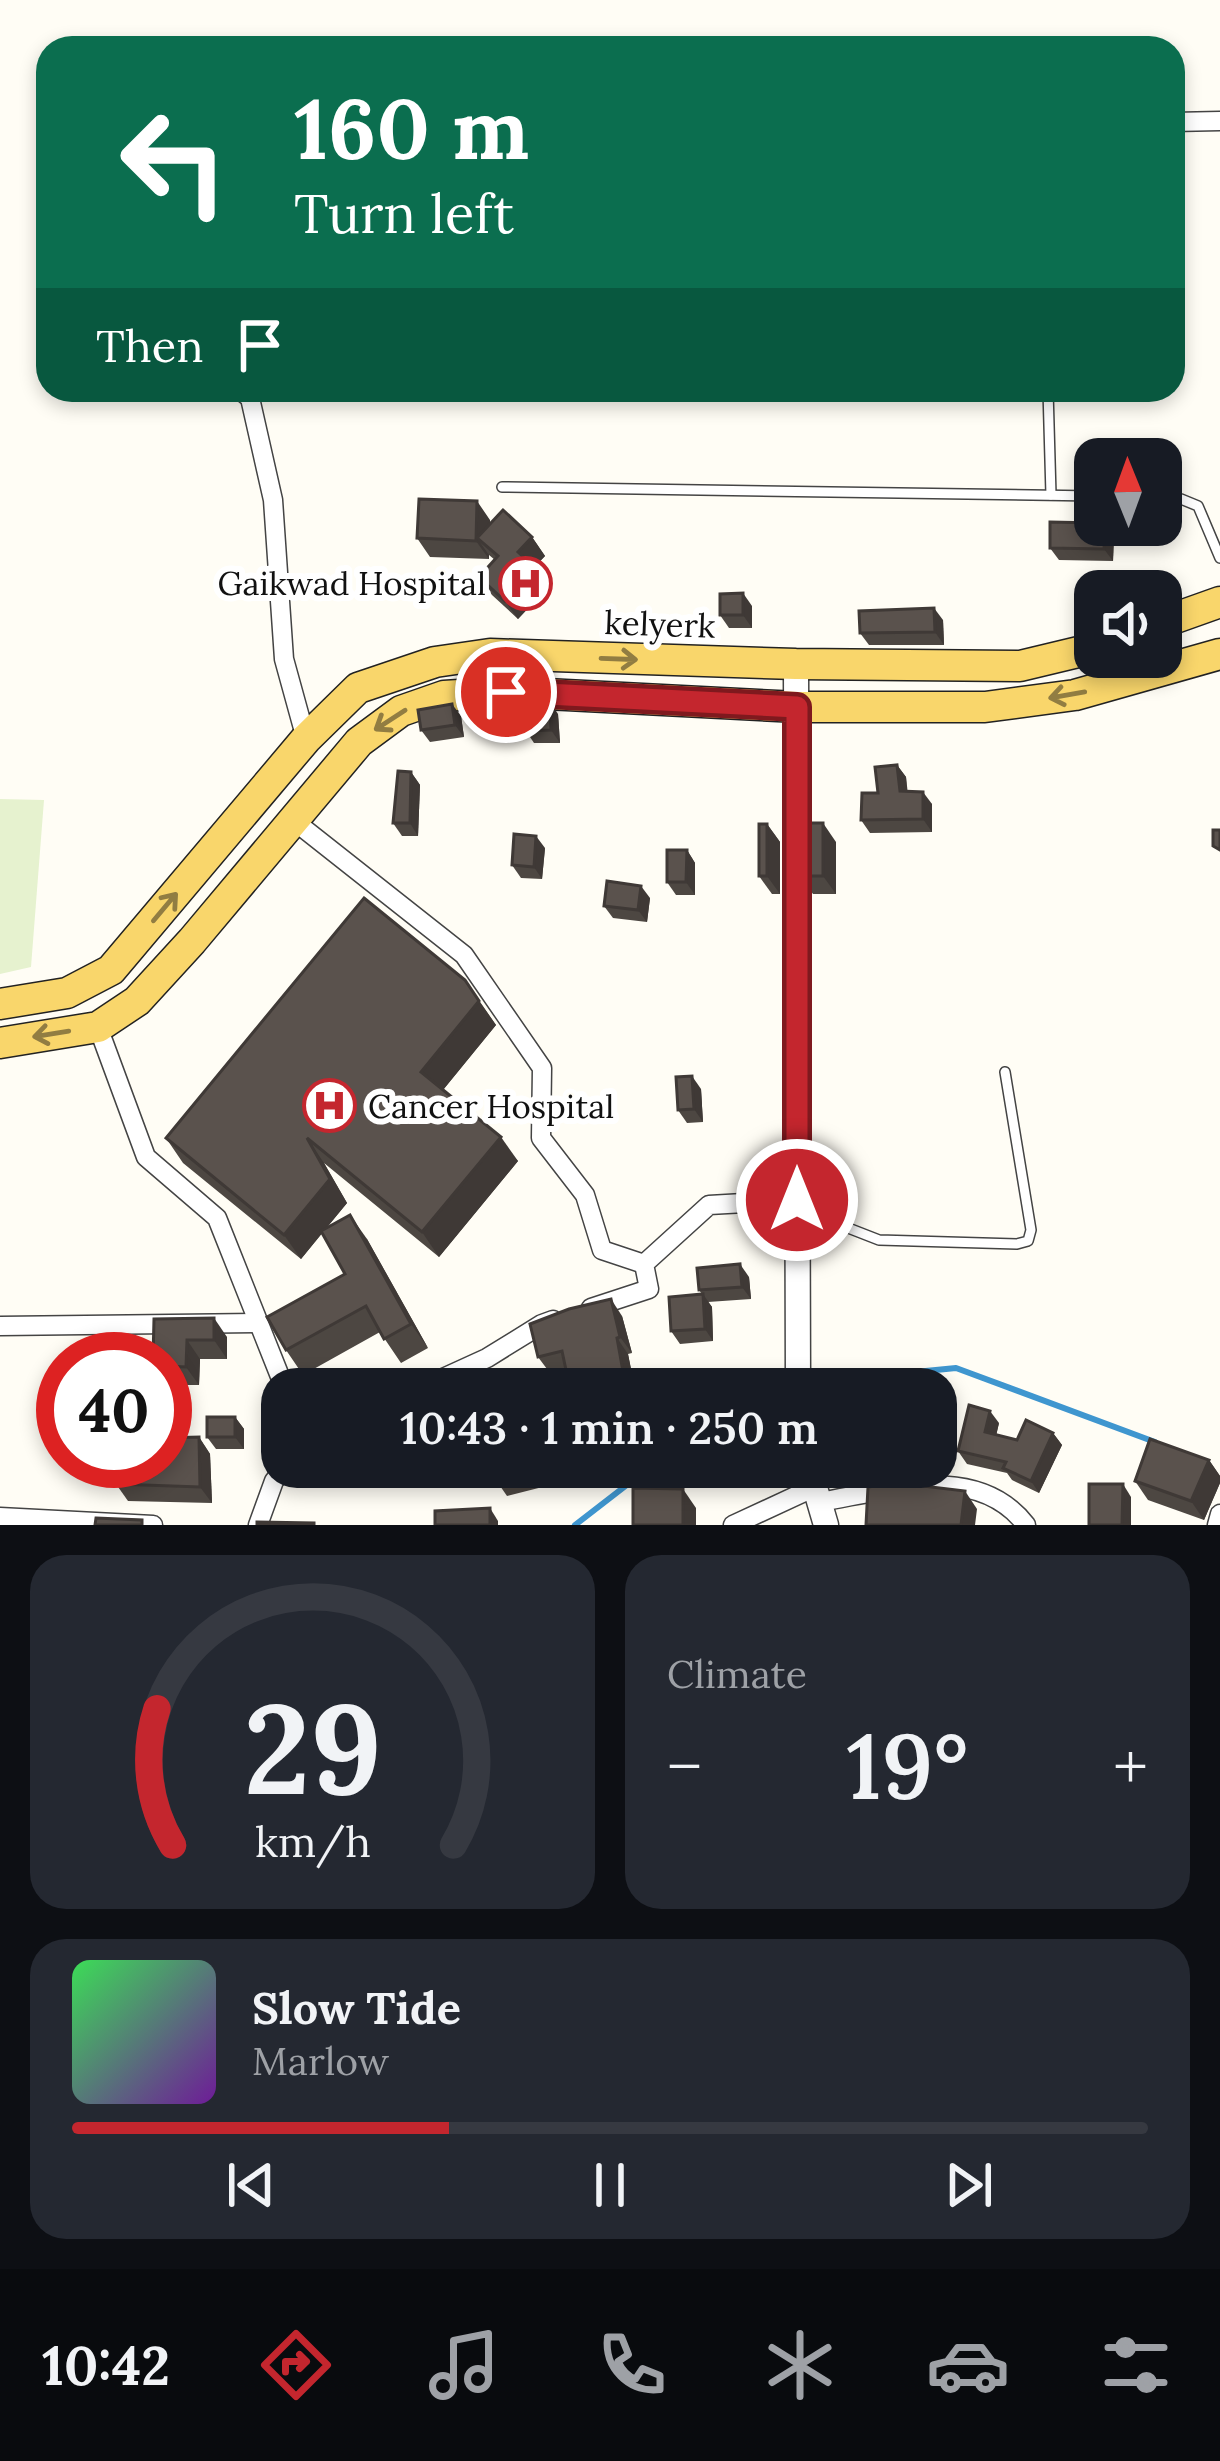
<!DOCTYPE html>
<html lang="en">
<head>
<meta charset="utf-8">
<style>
	:root { --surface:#171b24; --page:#242831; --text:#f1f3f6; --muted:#9ea1a6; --line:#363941; --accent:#c4262e }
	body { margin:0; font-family:Lora,serif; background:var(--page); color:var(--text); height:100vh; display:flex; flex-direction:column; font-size:45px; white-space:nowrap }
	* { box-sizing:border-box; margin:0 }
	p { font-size:39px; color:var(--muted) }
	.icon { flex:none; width:66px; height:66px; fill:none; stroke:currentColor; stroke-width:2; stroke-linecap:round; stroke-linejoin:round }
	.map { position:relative; height:1525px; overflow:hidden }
	.sheet { display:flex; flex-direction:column; gap:30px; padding:30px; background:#0d0f14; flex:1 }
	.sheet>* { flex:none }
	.top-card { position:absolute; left:36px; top:36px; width:1149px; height:366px; border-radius:36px; box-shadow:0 6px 18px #0003; background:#0b6e4f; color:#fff; overflow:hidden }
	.needle { width:78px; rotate:359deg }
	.controls { position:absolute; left:1074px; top:438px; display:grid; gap:24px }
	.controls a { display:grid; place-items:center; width:108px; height:108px; border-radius:24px; background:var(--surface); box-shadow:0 6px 18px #0003; font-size:60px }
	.speed { position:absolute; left:36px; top:1332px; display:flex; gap:24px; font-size:60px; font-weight:700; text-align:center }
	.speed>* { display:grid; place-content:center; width:156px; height:156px; border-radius:50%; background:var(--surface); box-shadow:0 6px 18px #0003; line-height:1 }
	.speed .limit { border:18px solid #d22; background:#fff; color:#111 }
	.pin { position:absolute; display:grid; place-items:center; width:102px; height:102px; color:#fff; margin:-51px; border:6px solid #fff; border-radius:50%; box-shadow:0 3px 12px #0007 }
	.me { position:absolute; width:132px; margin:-66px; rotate:0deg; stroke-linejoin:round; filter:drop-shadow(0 0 9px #0008) }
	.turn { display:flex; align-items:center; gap:42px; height:252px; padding:0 60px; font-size:54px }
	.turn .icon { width:156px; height:156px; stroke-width:2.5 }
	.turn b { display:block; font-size:84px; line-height:102px }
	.then { display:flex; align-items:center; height:114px; padding:0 60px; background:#0003; gap:24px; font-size:45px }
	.big { font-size:90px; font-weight:600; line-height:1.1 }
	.sheet .card { flex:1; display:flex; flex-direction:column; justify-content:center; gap:18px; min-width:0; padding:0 42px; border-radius:36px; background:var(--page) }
	.sheet .dial { align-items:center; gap:0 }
	.dial svg { height:312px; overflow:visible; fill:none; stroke:var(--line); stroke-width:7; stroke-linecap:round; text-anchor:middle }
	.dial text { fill:var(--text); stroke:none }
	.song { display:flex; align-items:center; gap:36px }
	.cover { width:144px; height:144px; border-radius:18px; background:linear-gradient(135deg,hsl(130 70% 55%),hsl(280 70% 35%)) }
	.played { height:12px; border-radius:6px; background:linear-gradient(90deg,var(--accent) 35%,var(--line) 35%) }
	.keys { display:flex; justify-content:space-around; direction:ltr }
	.heat { display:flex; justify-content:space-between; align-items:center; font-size:66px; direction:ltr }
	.sheet .tiles { flex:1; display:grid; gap:30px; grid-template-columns:1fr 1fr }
	.card:last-child { grid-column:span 2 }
	.trip { position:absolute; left:261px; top:1368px; width:696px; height:120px; border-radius:36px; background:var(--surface); box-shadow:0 6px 18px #0003; font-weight:600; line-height:120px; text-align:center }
	.tabs { display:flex; height:192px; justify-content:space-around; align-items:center; background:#090b0e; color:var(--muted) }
	.tabs .icon { width:84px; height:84px }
	.tabs .current { color:var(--accent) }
	.tabs b { font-size:54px; color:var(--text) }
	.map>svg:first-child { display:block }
	.pitch { fill:#e6f2cf }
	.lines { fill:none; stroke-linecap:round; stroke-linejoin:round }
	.stream { stroke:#3f96cf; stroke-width:6 }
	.service-casing { stroke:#444; stroke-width:12 }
	.minor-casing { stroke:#444; stroke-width:21 }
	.tertiary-casing { stroke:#444; stroke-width:27 }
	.primary-casing { stroke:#222; stroke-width:33 }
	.service { stroke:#fff; stroke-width:9 }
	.minor { stroke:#fff; stroke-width:18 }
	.tertiary { stroke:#fff; stroke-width:24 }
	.primary { stroke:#f9d66b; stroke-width:30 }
	.wall { fill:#4d4742 }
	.shaded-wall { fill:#3f3936 }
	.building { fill:#5a524d; stroke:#3f3936; stroke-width:3 }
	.oneway { stroke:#917d42 }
	.route-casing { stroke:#7f191e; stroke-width:30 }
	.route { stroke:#c4262e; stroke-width:21 }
	.labels { text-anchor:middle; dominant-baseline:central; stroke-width:12; stroke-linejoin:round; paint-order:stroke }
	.poi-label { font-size:33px; fill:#111; stroke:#fff; text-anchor:end }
	.street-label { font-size:33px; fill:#111; stroke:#fff }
</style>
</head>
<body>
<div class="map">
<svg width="1220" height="1525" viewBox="0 0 1220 1525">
	<rect width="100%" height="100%" fill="#fffdf5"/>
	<polygon class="pitch" points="0,799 44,800 31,967 0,974"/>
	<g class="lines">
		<g class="stream">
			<polyline points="804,1383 956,1368 1155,1442"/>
			<polyline points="751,1389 791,1384"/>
			<polyline points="575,1525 650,1467"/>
		</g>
		<defs>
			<g id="service">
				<polyline points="1048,390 1051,495"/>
				<polyline points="502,487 1095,496"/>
				<polyline points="1161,498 1181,499 1198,506 1220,558"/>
				<polyline points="802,1210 879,1240 1017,1244 1028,1241 1031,1230 1005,1072"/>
			</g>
			<g id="minor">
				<polyline points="1173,122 1220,121"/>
				<polyline points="240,390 250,398 273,500 284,659 306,739"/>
				<polyline points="293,820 464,955 542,1068 541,1138 585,1195 602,1250 644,1264"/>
				<polyline points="98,1027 146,1157 217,1218 285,1389"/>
				<polyline points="591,1308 649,1289 644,1264 709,1205 797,1200"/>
				<polyline points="0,1326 258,1323"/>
				<polyline points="419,1389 487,1358 542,1324 553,1320"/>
				<path d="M819,1502C887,1491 977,1461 1026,1525"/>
				<polyline points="0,1517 153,1525"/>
				<polyline points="258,1525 274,1481 285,1467"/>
				<polyline points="733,1525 815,1487"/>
				<polyline points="1217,1525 1220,1514"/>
			</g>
			<g id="tertiary">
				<polyline points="796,664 798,1389"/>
				<polyline points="809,1467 826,1525"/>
			</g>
			<g id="primary">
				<polyline points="1161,623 1220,602"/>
				<polyline points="0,1004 67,993 111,970 306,739 358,688 435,662 490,654 796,664 1020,666 1095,648"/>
				<polyline points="0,1043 98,1027 137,1001 192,941 359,742 401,711 444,696 506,692 798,707 985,707 1075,695 1220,654"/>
			</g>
		</defs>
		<use href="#service" class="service-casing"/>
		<use href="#minor" class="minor-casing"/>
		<use href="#tertiary" class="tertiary-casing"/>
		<use href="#primary" class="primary-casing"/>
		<use href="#service" class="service"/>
		<use href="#minor" class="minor"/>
		<use href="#tertiary" class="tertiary"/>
		<use href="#primary" class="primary"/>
	</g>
	<g class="wall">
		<polygon points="490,520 490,524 532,537 545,556 534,567 548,587 518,619 492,595 479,577 495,560 489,555 489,559 430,557 417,538"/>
		<polygon points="1095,525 1107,525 1114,535 1113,561 1059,560 1050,548"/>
		<polygon points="752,606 752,628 729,628 720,615"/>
		<polygon points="943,620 944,645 869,645 860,633"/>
		<polygon points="558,714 560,743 534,743 526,731"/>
		<polygon points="461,716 464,737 430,742 421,730"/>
		<polygon points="897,765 906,777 907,792 932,804 932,832 870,833 861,820"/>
		<polygon points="411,772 420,785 418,836 402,836 393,823"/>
		<polygon points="767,824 780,842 780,894 772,894 759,876"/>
		<polygon points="836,842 836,894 813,894 800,876"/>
		<polygon points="545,848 542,879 521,878 512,865"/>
		<polygon points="687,850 695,863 695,895 676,895 667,882"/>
		<polygon points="650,898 647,922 613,918 604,906"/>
		<polygon points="465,980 496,1025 443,1090 518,1161 439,1257 324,1163 347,1203 328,1226 367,1239 428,1348 401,1363 380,1332 303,1375 286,1350 345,1274 322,1233 301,1259 183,1163 166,1138"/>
		<polygon points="701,1089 703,1122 687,1123 678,1110"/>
		<polygon points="749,1277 751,1299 708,1302 712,1307 713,1341 680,1344 671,1331 702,1294 699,1290"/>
		<polygon points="622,1316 632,1353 628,1354 635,1389 570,1389 566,1369 550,1373 538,1357"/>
		<polygon points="154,1319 227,1337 227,1359 200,1359 199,1385 166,1385 165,1359"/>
		<polygon points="235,1417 244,1429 244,1449 216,1449 207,1437"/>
		<polygon points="999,1423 996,1435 1017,1440 1053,1433 1062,1445 1039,1493 1012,1480 1007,1473 967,1464 958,1451"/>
		<polygon points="199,1437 210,1454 212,1503 128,1501 116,1484"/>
		<polygon points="1209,1460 1220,1476 1220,1483 1204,1520 1148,1500 1135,1481"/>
		<polygon points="388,1467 417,1467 392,1473"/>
		<polygon points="491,1467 571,1467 574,1479 507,1496 494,1477"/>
	</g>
	<g class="shaded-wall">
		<polygon points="477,501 490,520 489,549 477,538 489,555 489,559 476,541"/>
		<polygon points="1105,525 1114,535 1113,561 1104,549"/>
		<polygon points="532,537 545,556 531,571 518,552"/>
		<polygon points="535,568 548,587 518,619 505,601"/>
		<polygon points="743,593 752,606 752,628 743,615"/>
		<polygon points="934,608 943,620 944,645 935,632"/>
		<polygon points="550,702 558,714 560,743 551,730"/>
		<polygon points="452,704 461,716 464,737 455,725"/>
		<polygon points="897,765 906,777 909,804 900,791"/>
		<polygon points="411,772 420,785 418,836 410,823"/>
		<polygon points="923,792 932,804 932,832 923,819"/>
		<polygon points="823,823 836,842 836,894 823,876"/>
		<polygon points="767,824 780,842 780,894 767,876"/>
		<polygon points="536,836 545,848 542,879 534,867"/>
		<polygon points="687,850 695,863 695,895 686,882"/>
		<polygon points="641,886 650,898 647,922 638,910"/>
		<polygon points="479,1001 496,1025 438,1096 421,1072"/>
		<polygon points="692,1076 701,1089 703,1122 694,1109"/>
		<polygon points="501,1137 518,1161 439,1257 422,1232"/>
		<polygon points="307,1138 324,1163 347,1203 301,1259 284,1235"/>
		<polygon points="350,1215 367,1239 428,1348 411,1324"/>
		<polygon points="740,1264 749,1277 751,1299 742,1287"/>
		<polygon points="703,1294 712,1307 713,1341 705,1329"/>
		<polygon points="611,1299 622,1316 632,1353 620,1337"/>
		<polygon points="214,1318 227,1337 227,1359 214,1340"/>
		<polygon points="617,1338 628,1354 635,1389 626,1388"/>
		<polygon points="187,1340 200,1359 199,1385 186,1367"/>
		<polygon points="990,1411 999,1423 994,1445 985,1432"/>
		<polygon points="235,1417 244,1429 244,1449 235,1437"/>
		<polygon points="1053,1433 1062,1445 1039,1493 1031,1481"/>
		<polygon points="199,1437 210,1454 212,1503 200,1487"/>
		<polygon points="1209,1460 1220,1476 1220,1483 1204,1520 1191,1501"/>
		<polygon points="1123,1484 1131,1497 1131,1525 1122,1525"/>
		<polygon points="683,1489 696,1508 696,1525 683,1525"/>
		<polygon points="965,1491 977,1509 975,1525 961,1525"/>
		<polygon points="490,1508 498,1521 498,1525 490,1525"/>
	</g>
	<g class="building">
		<polygon points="419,499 477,501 476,541 417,538"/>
		<polygon points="503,510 532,537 518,552 535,568 505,601 479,577 498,556 477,538"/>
		<polygon points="1050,522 1095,523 1095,525 1105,525 1104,549 1050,548"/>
		<polygon points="743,593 743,615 720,615 720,594"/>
		<polygon points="934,608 935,632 860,633 859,611"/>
		<polygon points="524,700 550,702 551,730 526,731"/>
		<polygon points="452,704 455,725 421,730 418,710"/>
		<polygon points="897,765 900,791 923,792 923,819 861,820 862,793 878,793 875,767"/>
		<polygon points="398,771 411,772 410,823 393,823"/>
		<rect x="800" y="823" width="23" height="53"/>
		<rect x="759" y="824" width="8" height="52"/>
		<polygon points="1213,830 1220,830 1220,850 1213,846"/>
		<polygon points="514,834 536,836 534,867 512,865"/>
		<polygon points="667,850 687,850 686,882 667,882"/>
		<polygon points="607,881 641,886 638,910 604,906"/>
		<polygon points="364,898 465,980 479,1001 421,1072 501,1137 422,1232 307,1138 330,1179 284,1235 166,1138"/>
		<polygon points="692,1076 694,1109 678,1110 676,1077"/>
		<polygon points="350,1215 411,1324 384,1339 366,1306 286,1350 267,1317 345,1274 321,1231"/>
		<polygon points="740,1264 742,1287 699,1290 697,1268"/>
		<polygon points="703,1294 705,1329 671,1331 669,1297"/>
		<polygon points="611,1299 620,1337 617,1338 626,1388 570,1389 562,1351 538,1357 530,1324 569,1309"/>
		<polygon points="214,1318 214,1340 187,1340 186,1367 165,1366 165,1359 153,1359 154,1319"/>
		<polygon points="969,1405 990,1411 985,1432 1017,1440 1026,1420 1053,1433 1031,1481 1003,1468 1006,1462 958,1451"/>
		<rect x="207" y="1417" width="28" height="20"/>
		<polygon points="199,1437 200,1487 116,1484 117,1461 165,1461 165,1438"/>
		<polygon points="1150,1439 1209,1460 1191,1501 1135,1481"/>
		<polygon points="491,1467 534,1467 494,1477"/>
		<polygon points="898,1483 965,1491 961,1525 866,1525 868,1487"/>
		<polygon points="1089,1484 1123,1484 1122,1525 1089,1525"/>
		<polygon points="633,1488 683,1489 683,1525 633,1525"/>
		<polygon points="490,1508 490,1525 435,1525 435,1511"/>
		<polygon points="96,1518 142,1520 142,1525 95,1525"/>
		<polygon points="257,1522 314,1523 314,1525 257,1525"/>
	</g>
	<defs><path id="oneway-shaft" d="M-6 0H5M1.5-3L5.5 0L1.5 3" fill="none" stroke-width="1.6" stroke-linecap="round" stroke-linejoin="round" transform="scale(3)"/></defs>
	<g class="oneway">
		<use href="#oneway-shaft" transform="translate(619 659) rotate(2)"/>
		<use href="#oneway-shaft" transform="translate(1067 695) rotate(170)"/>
		<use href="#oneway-shaft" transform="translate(390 720) rotate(147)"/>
		<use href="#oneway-shaft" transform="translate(165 907) rotate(-50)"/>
		<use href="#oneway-shaft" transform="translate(51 1034) rotate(171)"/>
	</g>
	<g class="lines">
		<defs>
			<polyline id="route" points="506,692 797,707 797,1200"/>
		</defs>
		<use href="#route" class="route-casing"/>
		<use href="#route" class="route"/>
	</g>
	<defs>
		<symbol id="hospital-ring" viewBox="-11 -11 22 22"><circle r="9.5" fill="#fff" stroke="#c4262e" stroke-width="1.5"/><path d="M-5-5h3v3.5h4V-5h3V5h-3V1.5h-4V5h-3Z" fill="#c4262e"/></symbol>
	</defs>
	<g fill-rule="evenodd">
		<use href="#hospital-ring" x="496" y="554" width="59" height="59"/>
		<use href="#hospital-ring" x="300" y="1076" width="59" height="59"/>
	</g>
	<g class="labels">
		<g class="poi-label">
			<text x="486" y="583">Gaikwad Hospital</text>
			<text x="368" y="1106" text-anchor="start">Cancer Hospital</text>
		</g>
		<g class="street-label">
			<text transform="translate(660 624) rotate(2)">kelyerk</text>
		</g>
	</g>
</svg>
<div class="controls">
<a><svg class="needle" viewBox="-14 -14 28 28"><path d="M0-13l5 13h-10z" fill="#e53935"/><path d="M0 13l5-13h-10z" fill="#9ea1a6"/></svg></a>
<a><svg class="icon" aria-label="sound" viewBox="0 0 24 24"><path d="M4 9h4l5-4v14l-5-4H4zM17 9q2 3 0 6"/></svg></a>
</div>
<div class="speed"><div class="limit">40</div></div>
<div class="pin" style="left:506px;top:692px;background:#d93025"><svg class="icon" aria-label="arrive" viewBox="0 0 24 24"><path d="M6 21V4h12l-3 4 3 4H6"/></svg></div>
<svg class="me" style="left:797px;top:1200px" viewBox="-20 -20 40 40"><circle r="17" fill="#c4262e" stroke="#fff" stroke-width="3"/><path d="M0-11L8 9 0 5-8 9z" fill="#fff"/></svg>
<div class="trip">10:43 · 1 min · 250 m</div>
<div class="top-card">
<div class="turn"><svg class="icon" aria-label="left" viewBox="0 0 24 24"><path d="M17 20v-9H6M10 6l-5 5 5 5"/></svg><div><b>160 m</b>Turn left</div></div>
<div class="then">Then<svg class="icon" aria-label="arrive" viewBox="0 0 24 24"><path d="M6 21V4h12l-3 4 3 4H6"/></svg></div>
</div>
</div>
<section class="sheet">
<div class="tiles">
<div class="card dial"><svg viewBox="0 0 100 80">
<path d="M14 69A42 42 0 1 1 86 69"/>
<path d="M14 69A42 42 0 0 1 10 34" stroke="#c4262e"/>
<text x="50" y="56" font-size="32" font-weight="700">29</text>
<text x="50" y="72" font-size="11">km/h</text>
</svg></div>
<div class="card"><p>Climate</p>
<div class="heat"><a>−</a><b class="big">19°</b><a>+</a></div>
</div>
<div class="card">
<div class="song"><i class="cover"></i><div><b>Slow Tide</b><p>Marlow</p></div></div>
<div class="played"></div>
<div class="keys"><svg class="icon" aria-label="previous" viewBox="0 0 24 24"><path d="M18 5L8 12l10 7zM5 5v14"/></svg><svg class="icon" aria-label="pause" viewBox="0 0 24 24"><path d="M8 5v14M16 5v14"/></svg><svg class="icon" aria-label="next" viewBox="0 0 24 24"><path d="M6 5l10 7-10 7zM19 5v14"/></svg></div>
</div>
</div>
</section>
<nav class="tabs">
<b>10:42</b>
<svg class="icon current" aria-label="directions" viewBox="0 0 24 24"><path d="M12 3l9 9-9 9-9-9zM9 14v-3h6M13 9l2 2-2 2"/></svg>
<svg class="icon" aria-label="music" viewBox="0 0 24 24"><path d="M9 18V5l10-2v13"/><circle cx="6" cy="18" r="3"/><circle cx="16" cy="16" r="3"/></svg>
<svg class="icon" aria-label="phone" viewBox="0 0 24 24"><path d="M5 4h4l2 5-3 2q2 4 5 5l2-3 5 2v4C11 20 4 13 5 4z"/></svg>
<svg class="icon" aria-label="climate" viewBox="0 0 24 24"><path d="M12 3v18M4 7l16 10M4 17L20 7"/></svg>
<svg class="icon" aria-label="car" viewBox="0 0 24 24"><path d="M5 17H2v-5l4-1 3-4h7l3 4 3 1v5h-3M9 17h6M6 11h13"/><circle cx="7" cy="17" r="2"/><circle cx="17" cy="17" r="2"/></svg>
<svg class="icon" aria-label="filters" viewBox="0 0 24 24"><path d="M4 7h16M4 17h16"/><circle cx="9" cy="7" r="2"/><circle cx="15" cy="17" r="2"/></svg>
</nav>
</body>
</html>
